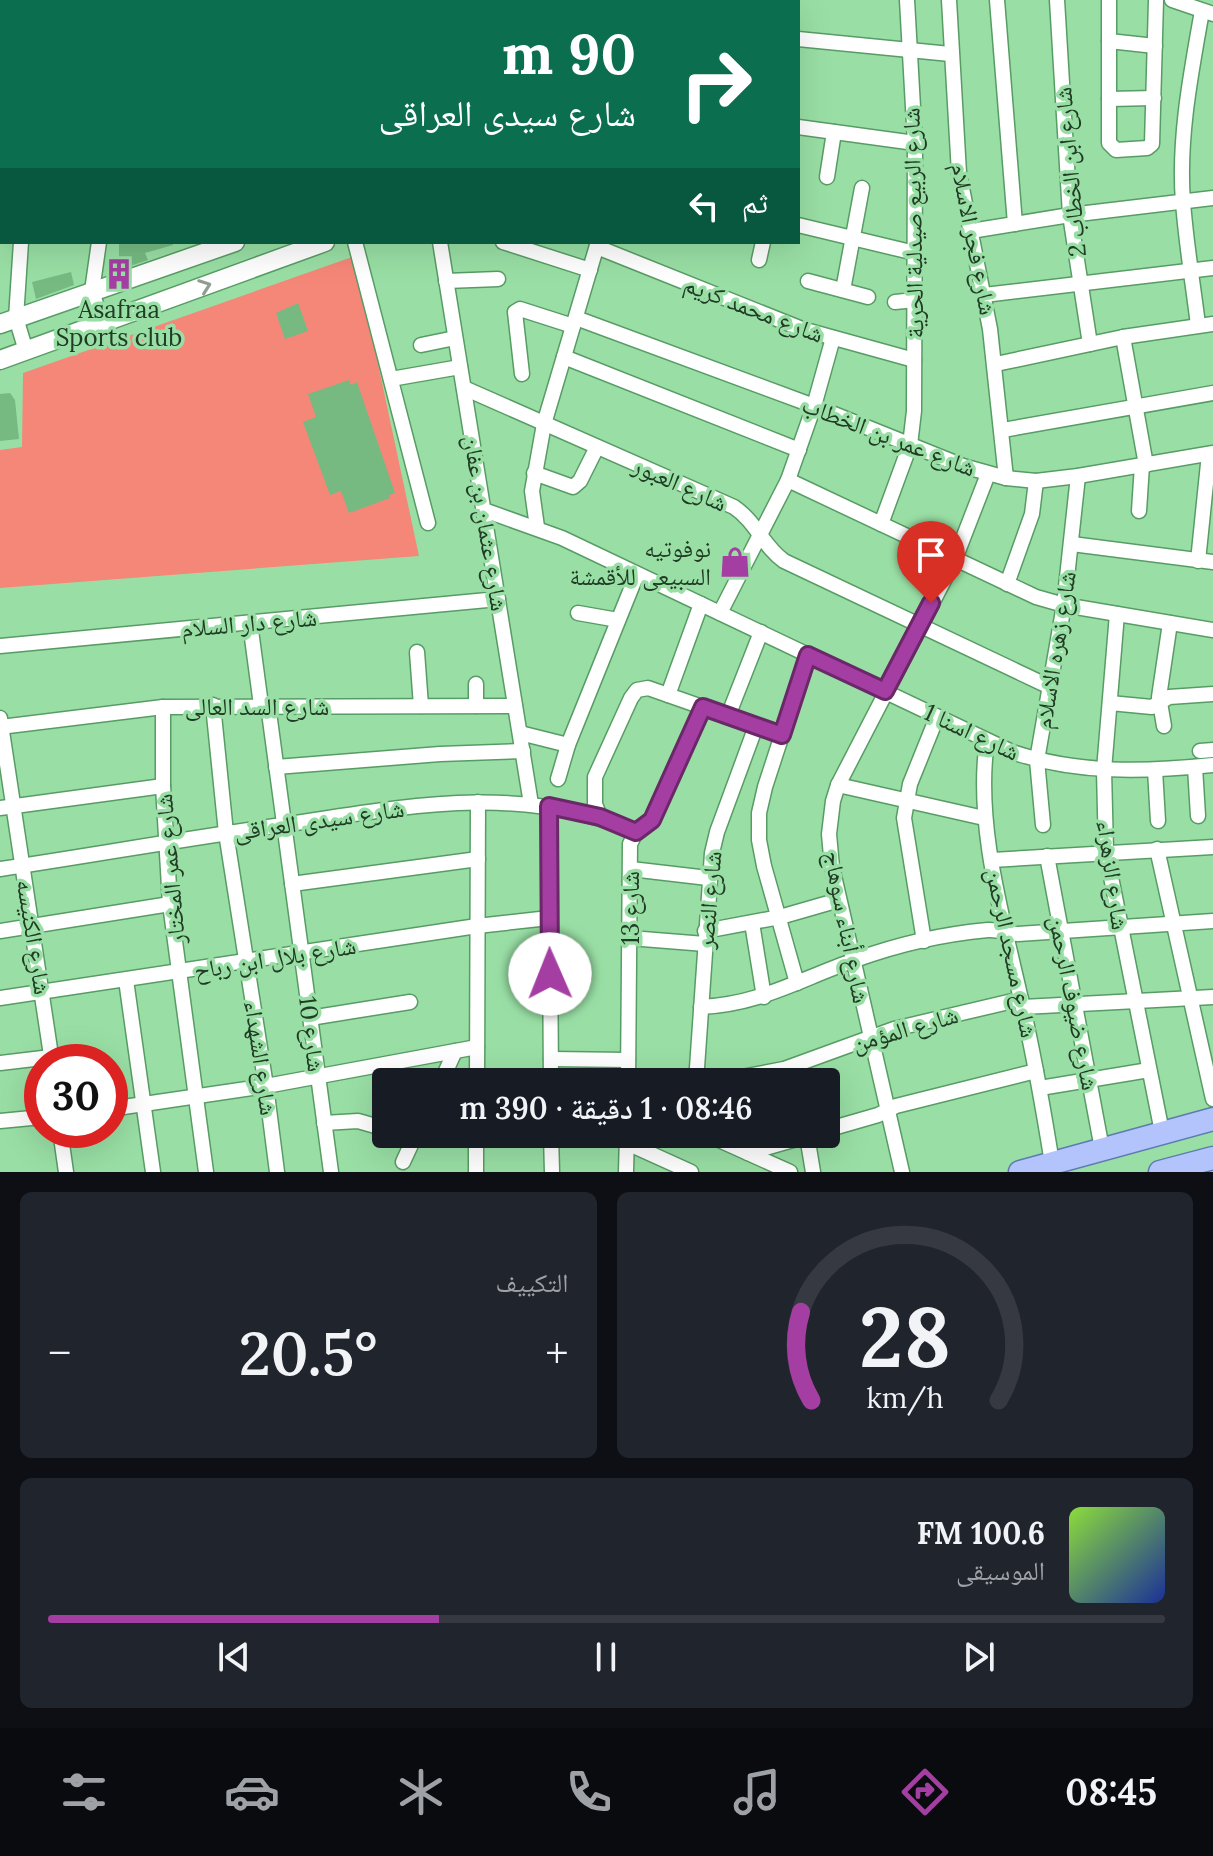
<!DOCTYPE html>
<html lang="ar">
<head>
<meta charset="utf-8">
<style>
	:root { --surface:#171b24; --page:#20242c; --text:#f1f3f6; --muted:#9ea1a6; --line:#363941; --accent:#a53ea2 }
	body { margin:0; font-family:Lora,"Noto Naskh Arabic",serif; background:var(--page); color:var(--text); direction:rtl; height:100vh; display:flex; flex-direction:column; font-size:30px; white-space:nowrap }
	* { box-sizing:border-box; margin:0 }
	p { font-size:26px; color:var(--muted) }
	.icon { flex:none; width:44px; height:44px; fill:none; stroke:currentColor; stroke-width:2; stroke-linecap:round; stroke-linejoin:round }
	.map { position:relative; height:1172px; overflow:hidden; direction:ltr }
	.sheet { display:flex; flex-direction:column; gap:20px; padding:20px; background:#0d0f14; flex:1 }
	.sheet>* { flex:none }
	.banner { position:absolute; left:0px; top:0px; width:800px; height:244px; box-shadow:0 8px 32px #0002; direction:rtl; background:#0b6e4f; color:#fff; overflow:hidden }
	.speed { position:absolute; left:24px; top:1044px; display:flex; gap:16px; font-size:40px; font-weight:700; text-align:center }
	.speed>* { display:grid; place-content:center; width:104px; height:104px; border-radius:50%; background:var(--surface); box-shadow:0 8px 32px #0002; line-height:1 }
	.speed .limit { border:12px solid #d22; background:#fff; color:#111 }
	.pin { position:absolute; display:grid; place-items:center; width:68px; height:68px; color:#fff; margin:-82px -34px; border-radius:50% 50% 50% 0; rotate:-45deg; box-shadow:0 0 8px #0007 }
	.pin .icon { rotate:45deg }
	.me { position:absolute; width:88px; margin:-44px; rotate:359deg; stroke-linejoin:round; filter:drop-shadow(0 0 6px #0008) }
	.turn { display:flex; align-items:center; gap:28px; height:168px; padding:0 32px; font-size:36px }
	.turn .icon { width:104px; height:104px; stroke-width:2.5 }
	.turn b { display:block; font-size:56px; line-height:68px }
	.then { display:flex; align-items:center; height:76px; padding:0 32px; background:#0003; gap:16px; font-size:30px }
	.big { font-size:60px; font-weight:600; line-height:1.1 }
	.sheet .card { flex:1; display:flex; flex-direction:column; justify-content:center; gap:12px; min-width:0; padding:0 28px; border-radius:12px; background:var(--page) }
	.sheet .dial { align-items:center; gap:0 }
	.dial svg { height:208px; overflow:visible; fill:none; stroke:var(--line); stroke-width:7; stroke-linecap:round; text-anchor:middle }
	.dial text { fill:var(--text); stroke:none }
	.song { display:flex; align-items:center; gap:24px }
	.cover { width:96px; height:96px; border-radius:12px; background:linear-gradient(135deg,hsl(90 70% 55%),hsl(230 70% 35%)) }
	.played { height:8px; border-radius:4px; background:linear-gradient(90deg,var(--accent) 35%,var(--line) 35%) }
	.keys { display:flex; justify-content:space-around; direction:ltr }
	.heat { display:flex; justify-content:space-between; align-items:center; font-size:44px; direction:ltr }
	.sheet .tiles { flex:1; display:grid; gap:20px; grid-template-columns:1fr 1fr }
	.card:last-child { grid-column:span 2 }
	.trip { position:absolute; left:372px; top:1068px; width:468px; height:80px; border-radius:8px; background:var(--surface); box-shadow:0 8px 32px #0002; font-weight:600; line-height:80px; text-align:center; direction:rtl }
	.tab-bar { display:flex; height:128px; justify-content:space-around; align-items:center; background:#090b0e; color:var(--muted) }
	.tab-bar .icon { width:56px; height:56px }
	.tab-bar .selected { color:var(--accent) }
	.tab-bar b { font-size:36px; color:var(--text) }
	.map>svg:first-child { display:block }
	.grass { fill:#f58778 }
	.building { fill:#76ba82 }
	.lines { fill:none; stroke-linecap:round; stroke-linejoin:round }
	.minor-casing { stroke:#589c65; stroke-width:17 }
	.tertiary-casing { stroke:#589c65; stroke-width:21 }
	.primary-casing { stroke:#5d7baf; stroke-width:25 }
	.minor { stroke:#fff; stroke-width:14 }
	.tertiary { stroke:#fff; stroke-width:18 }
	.primary { stroke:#b2c4fb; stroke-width:22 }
	.oneway { stroke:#909e92 }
	.route-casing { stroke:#6b2869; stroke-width:20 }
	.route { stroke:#a53ea2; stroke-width:14 }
	.labels { text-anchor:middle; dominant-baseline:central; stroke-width:7; stroke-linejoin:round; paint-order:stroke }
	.street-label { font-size:24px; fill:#203c25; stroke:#99dfa5 }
	.poi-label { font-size:24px; fill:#203c25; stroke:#99dfa5 }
</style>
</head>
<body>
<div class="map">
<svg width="1213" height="1172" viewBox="0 0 1213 1172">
	<rect width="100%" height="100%" fill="#99dfa5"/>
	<polygon class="grass" points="355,256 419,556 0,588 0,450 22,447 23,373"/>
	<g class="building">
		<polygon points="119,242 172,242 173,245 145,253 148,260 109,273 109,262 119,260"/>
		<polygon points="71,272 74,285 36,299 32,282"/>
		<polygon points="298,303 308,331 285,339 276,313"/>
		<polygon points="349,380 351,385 357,382 395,493 389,495 390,498 349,513 341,491 330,495 303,422 316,417 308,394"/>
		<polygon points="10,393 15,400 19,439 0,441 0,394"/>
	</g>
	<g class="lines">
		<defs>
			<g id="minor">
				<polyline points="397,0 397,2"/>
				<polyline points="689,0 689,2"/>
				<polyline points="949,0 959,173 990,329 1006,478"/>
				<polyline points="997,0 1015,224"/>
				<polyline points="1057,0 1070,215 1090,344"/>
				<polyline points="1109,0 1109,143 1116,150 1147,148 1152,144 1156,0"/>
				<polyline points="1172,0 1213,14"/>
				<polyline points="42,2 42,0"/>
				<polyline points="124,2 124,0"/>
				<polyline points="305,2 305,0"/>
				<polyline points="475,2 475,0"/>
				<polyline points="618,2 618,0"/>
				<polyline points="757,2 757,0"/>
				<polyline points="798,39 950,54"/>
				<polyline points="1109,41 1155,46"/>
				<polyline points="0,95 2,95"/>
				<polyline points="1109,99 1154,98"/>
				<polyline points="798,127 915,143"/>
				<polyline points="827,177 834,132"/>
				<polyline points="798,225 915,253"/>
				<polyline points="971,231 1070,215 1213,198"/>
				<polyline points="21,242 16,318 26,351"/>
				<polyline points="99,242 92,291 102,323"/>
				<polyline points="355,242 428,523"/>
				<polyline points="440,242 531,804"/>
				<polyline points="503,242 590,270"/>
				<polyline points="597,247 802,329 914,360"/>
				<polyline points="759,260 763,242"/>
				<polyline points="446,281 498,279"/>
				<polyline points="808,281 868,297"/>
				<polyline points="843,290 862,188"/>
				<polyline points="984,295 1213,268"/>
				<polyline points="895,302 915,300"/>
				<polyline points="576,318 814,406 963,466 1006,478 1036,481 1078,476 1213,453"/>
				<path d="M1198,325C1193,284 1186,243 1183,202C1178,139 1191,73 1202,11"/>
				<polyline points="1123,337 1146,465"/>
				<polyline points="421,345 455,338"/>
				<polyline points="564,357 799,450"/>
				<polyline points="996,364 1123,337 1213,324"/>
				<polyline points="522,374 515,312 520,309 573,326"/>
				<polyline points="391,379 460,367"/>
				<path d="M464,388L734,507C756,522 763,546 784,561L1050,687"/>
				<polyline points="1003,430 1213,393"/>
				<polyline points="534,473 573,487 580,481 597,447"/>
				<polyline points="788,480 1036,597 1064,605 1213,630"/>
				<path d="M484,510L562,538L1012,752C1078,774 1144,772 1213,765"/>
				<polyline points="1139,511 1142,465"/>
				<polyline points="881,524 910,445 914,411 915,143 907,0"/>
				<polyline points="537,527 532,491 544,424 598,242"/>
				<polyline points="1072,544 1213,562"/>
				<polyline points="1198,561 1209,454"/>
				<polyline points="1007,584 1032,514 1036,481"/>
				<polyline points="578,613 618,620"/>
				<polyline points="720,613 788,480 814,406 833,338"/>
				<polyline points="1117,614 1104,770 1106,852 1162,1132"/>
				<polyline points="250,623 261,705"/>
				<polyline points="0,646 498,599"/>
				<polyline points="417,652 421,706"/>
				<polyline points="476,684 476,706"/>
				<polyline points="668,695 701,604"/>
				<polyline points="1110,703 1152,707 1169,697 1213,694"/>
				<polyline points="213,705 226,833 266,1086 277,1172"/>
				<polyline points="268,705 331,1172"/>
				<polyline points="163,707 163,786 170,904 206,1172"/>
				<polyline points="728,716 761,632"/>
				<polyline points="0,718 52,1062"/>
				<polyline points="1164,726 1159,697 1170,623"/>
				<polyline points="0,727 163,707 515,706"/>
				<polyline points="520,733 568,745"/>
				<path d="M987,741C975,823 1002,915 1020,995C1033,1050 1043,1107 1052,1163"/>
				<polyline points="1200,751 1213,750"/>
				<polyline points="276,767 440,754 523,751"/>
				<polyline points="1195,767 1198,816"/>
				<polyline points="1155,770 1158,821"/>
				<polyline points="558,779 568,745 637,574"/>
				<polyline points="838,785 984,818"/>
				<polyline points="549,806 551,1082"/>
				<polyline points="0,808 163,786"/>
				<polyline points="600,817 595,804 595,777 631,698 637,690 648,688 782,735"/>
				<polyline points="1043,825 1037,760 1064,605 1078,476"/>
				<polyline points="1157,849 1213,1099"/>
				<polyline points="1047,856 1102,1149"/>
				<polyline points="992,860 1213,847"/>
				<path d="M0,869C94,855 188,838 283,825C402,807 521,782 636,832"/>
				<polyline points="631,869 708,878"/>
				<polyline points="292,884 478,859"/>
				<polyline points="752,923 764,997"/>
				<polyline points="0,931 170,904"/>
				<polyline points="705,931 780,917 839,900"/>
				<polyline points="630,938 705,944"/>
				<polyline points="924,941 904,818 910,784 937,717"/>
				<polyline points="126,980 153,1172"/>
				<polyline points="797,983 764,866 759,840 759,813 765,787 808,655"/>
				<polyline points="0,998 477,926 549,918"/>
				<path d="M701,1007C761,1004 800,979 855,960C896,945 944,934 988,930C998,929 1008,934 1018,934L1213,921"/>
				<polyline points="1023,1007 1213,997"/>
				<polyline points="310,1018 410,1002"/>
				<polyline points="551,1059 628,1060"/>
				<polyline points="0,1063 51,1057"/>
				<polyline points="696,1081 726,1080 784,1069 894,1029 1021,999"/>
				<polyline points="441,1082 455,1051"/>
				<polyline points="477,1082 478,802"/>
				<polyline points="628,1082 630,844 636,832 652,820 703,707"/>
				<polyline points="696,1082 712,853 717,832 756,726"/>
				<polyline points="1040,1088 1149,1070"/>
				<polyline points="110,1109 266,1086 477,1047"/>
				<polyline points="0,1121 42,1117"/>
				<polyline points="324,1123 358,1121 386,1129"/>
				<polyline points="60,1130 66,1172"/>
				<polyline points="826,1130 878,1115 896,1106 1036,1071"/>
				<polyline points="551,1134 552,1172"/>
				<polyline points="706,1134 790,1172"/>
				<polyline points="807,1136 813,1172"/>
				<polyline points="627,1143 691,1172"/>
				<polyline points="748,1153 814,1134"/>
				<polyline points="403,1162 416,1134"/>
				<polyline points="476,1172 476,1134"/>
				<polyline points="626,1172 627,1134"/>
				<polyline points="902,1172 832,867 829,834 833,801 838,785 955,559 988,474"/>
			</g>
			<g id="tertiary">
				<polyline points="520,2 521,0"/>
				<polyline points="0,324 235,242"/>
				<polyline points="0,360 325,242"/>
			</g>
			<g id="primary">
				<polyline points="1020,1172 1213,1119"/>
				<polyline points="1160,1172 1213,1158"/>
			</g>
		</defs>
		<use href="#minor" class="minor-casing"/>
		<use href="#tertiary" class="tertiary-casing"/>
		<use href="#primary" class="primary-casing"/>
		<use href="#minor" class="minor"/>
		<use href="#tertiary" class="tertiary"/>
		<use href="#primary" class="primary"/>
	</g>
	<defs><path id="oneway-chevron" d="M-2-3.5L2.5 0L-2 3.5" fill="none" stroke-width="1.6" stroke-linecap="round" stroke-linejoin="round" transform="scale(2)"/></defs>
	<use class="oneway" href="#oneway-chevron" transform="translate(205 286) rotate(-20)"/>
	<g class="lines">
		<defs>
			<polyline id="route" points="550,974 549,806 600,817 636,832 652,820 703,707 782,735 808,655 885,691 931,603"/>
		</defs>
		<use href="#route" class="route-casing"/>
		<use href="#route" class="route"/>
	</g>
	<defs>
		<symbol id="building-bare" viewBox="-9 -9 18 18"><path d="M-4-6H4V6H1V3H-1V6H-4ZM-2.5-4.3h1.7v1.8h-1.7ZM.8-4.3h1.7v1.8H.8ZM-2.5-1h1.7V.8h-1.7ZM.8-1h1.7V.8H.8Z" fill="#a53ea2" stroke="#99dfa5" stroke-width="2.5" paint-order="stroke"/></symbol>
		<symbol id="shop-bare" viewBox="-9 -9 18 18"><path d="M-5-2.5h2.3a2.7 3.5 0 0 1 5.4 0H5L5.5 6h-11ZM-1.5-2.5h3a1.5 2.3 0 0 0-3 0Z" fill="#a53ea2" stroke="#99dfa5" stroke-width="2.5" paint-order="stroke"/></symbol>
	</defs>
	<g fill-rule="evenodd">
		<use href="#building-bare" x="97" y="252" width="44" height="44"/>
		<use href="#shop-bare" x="713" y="540" width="44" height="44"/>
	</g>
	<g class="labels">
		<g class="street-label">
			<text transform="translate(1070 172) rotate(-95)">شارع ابن الخطاب 2</text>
			<text transform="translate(913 223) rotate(-91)">شارع الربيع صيدلية الحرية</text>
			<text transform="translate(974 239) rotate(79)">شارع فجر الاسلام</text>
			<text transform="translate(754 309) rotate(21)">شارع محمد كريم</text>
			<text transform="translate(889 436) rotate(21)">شارع عمر بن الخطاب</text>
			<text transform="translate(680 484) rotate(24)">شارع العبور</text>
			<text transform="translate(486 523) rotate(81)">شارع عثمان بن عفان</text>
			<text transform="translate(249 623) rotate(-5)">شارع دار السلام</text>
			<text transform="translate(1055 650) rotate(-81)">شارع زهره الاسلام</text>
			<text x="257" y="706">شارع السد العالى</text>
			<text transform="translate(972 732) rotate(25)">شارع اسنا 1</text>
			<text transform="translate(319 820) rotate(-8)">شارع سيدى العراقى</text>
			<text transform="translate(170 869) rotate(-95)">شارع عمر المختار</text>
			<text transform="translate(1113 875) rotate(82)">شارع الزهراء</text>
			<text transform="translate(709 900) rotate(-85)">شارع النصر</text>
			<text transform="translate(630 908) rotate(-90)">شارع 13</text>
			<text transform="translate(847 927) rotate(79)">شارع أبناء سوهاج</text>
			<text transform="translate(34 937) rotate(81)">شارع الكنيسه</text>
			<text transform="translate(1012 953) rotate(78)">شارع مسجد الرحمن</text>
			<text transform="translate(275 958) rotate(-9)">شارع بلال ابن رباح</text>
			<text transform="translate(1074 1003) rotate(79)">شارع ضيوف الرحمن</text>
			<text transform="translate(905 1029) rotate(-16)">شارع المؤمن</text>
			<text transform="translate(312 1034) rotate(83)">شارع 10</text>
			<text transform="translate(261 1058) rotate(82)">شارع الشهداء</text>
		</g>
		<g class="poi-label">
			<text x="119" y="309">Asafraa<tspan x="119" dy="28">Sports club</tspan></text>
			<text x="711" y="548" text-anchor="end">نوفوتيه<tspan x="711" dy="28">السبيعى للأقمشة</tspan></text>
		</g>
	</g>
</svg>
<div class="speed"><div class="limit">30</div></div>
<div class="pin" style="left:931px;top:603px;background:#d93025"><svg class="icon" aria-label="arrive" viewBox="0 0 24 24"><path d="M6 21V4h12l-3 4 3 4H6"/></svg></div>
<svg class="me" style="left:550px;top:974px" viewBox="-20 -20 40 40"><circle r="19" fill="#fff"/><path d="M0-13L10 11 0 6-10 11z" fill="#a53ea2"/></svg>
<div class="trip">08:46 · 1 دقيقة · 390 m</div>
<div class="banner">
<div class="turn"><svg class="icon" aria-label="right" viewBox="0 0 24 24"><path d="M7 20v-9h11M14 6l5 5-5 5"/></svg><div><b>90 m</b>شارع سيدى العراقى</div></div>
<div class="then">ثم<svg class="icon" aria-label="left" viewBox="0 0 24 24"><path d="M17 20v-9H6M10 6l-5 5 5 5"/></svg></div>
</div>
</div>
<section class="sheet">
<div class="tiles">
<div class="card dial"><svg viewBox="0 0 100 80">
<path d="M14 69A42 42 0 1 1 86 69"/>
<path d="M14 69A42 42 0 0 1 10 35" stroke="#a53ea2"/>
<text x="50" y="56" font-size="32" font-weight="700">28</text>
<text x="50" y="72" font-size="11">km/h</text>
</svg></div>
<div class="card"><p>التكييف</p>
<div class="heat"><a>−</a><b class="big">20.5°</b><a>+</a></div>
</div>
<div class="card">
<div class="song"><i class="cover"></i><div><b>100.6 FM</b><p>الموسيقى</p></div></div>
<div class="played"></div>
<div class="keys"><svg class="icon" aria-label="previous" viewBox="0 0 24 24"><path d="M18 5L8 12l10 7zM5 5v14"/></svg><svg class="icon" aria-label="pause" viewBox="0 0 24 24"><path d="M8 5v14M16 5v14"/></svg><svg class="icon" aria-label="next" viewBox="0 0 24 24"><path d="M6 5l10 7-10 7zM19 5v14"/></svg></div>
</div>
</div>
</section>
<nav class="tab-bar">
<b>08:45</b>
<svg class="icon selected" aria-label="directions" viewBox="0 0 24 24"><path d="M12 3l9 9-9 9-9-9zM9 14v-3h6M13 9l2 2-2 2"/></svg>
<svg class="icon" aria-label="music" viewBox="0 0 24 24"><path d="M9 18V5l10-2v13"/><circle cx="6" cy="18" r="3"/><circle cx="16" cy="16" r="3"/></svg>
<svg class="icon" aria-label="phone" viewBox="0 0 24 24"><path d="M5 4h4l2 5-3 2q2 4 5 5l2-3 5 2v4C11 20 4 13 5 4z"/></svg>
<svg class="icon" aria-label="climate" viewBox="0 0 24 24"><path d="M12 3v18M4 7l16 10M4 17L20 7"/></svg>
<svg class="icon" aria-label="car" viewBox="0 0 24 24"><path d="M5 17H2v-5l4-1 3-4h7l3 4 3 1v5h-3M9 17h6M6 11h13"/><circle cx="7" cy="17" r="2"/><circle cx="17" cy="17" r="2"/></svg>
<svg class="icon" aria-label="filters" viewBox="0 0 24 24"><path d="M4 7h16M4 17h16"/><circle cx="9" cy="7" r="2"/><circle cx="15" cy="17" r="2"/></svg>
</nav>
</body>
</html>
